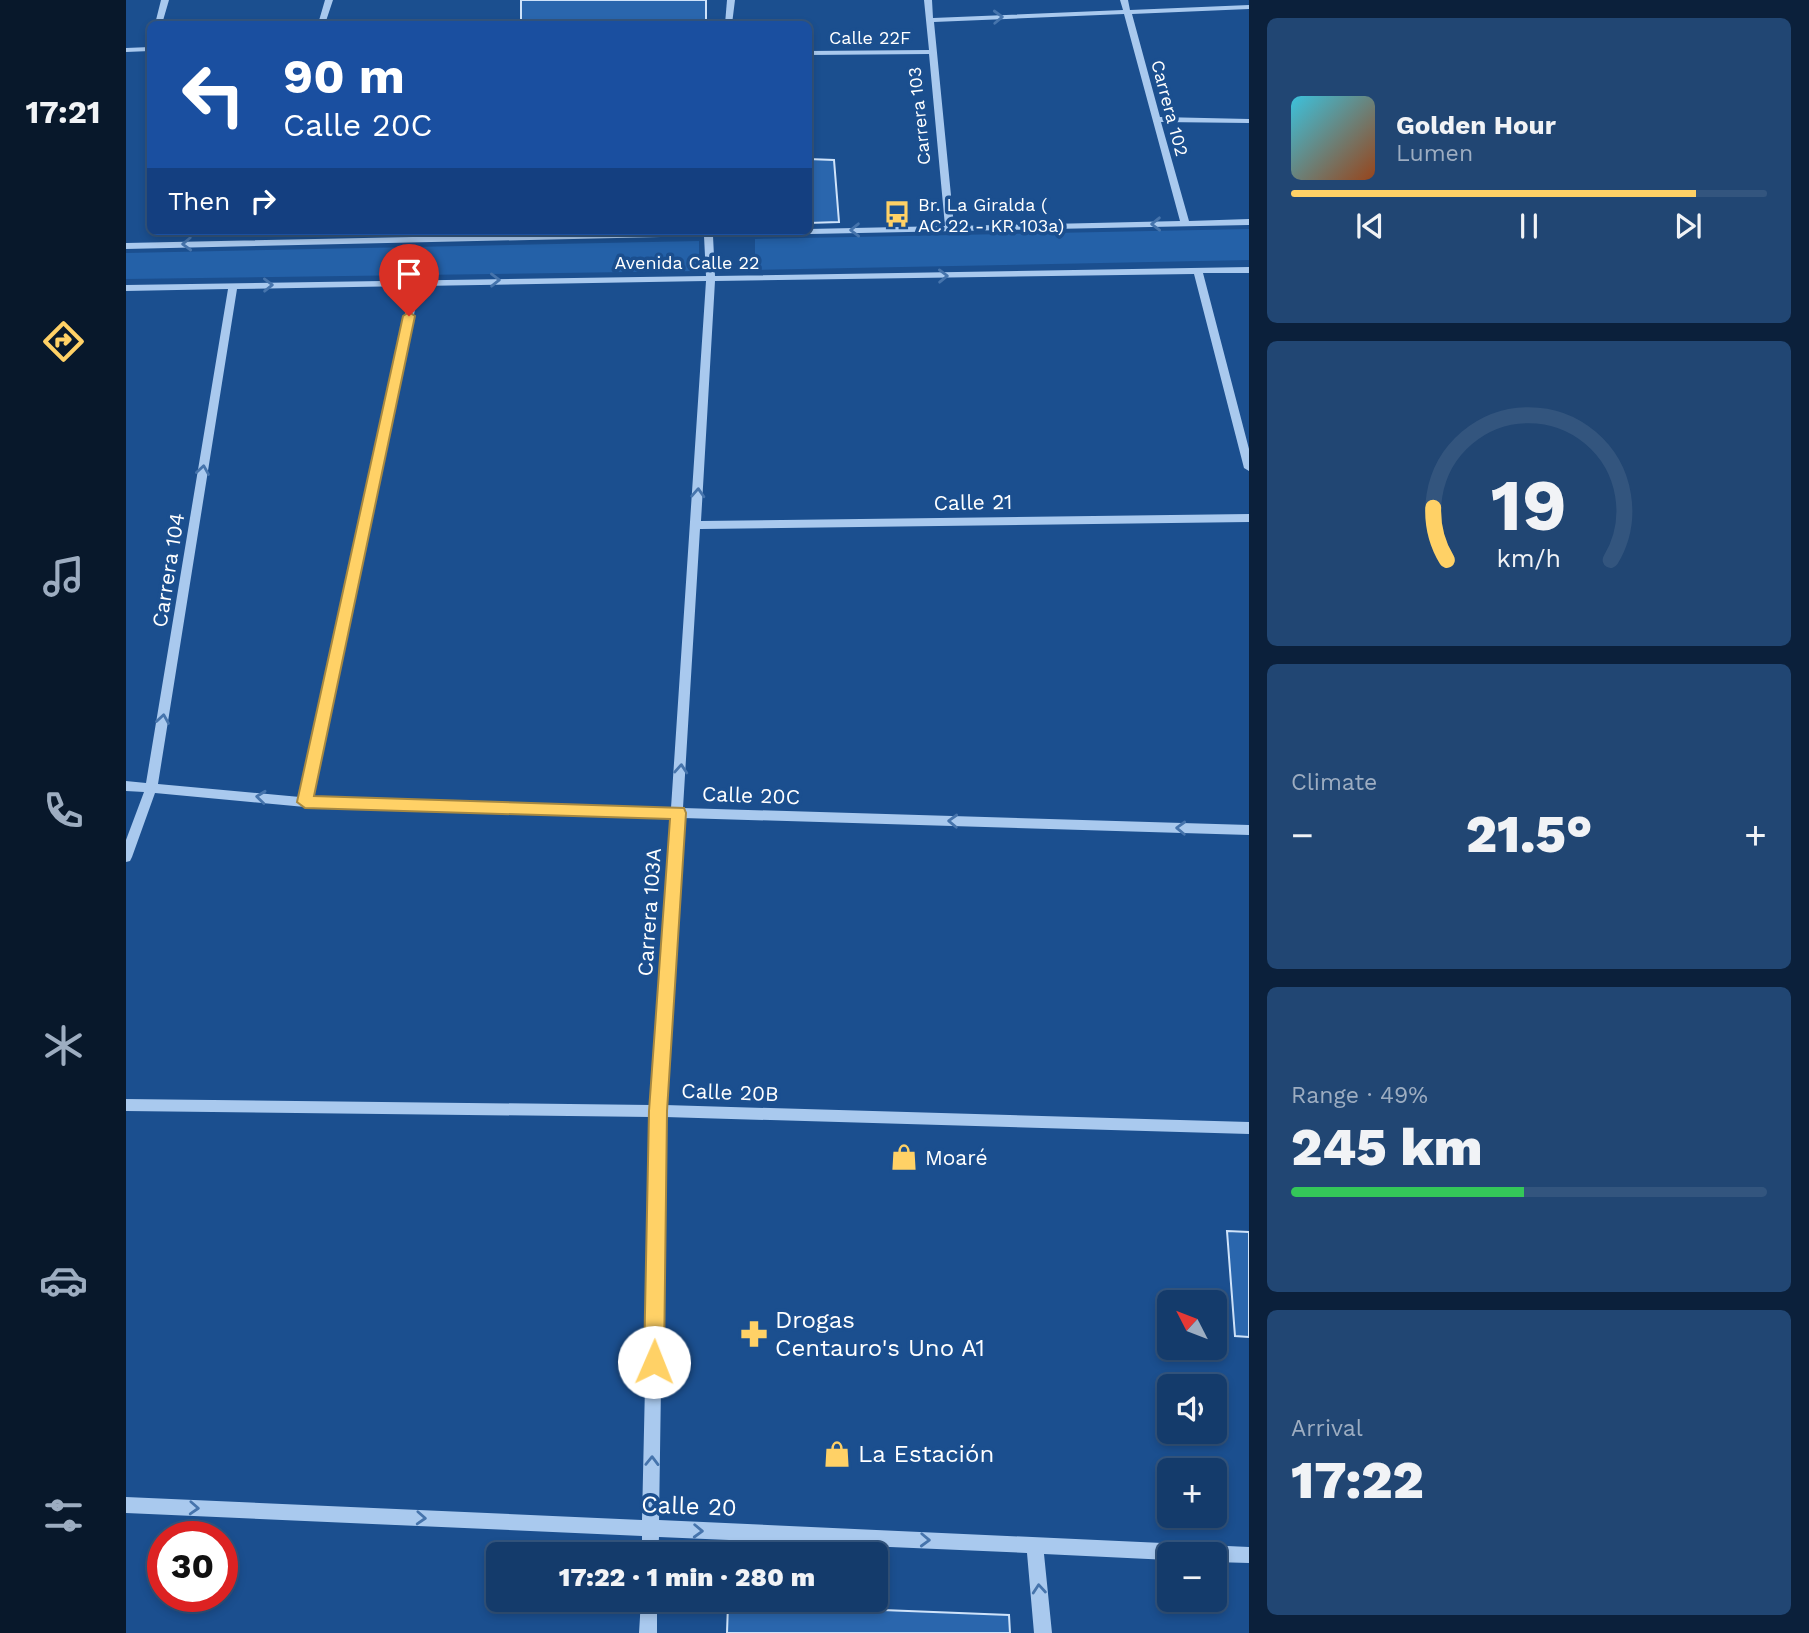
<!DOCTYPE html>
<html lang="en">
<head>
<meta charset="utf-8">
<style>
	:root { --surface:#143b6b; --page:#214673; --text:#f1f3f6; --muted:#9dadc1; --line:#33557e; --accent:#ffd166 }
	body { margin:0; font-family:"Work Sans",sans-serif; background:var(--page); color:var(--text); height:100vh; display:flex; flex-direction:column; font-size:26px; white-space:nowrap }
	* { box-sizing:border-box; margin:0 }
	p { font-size:23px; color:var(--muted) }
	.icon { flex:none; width:38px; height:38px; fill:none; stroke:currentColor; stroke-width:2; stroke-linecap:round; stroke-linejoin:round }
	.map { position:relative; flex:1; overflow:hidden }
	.sheet { display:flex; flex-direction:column; gap:18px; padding:18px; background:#0b203b; width:560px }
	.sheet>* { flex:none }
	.banner { position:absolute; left:21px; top:21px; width:665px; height:214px; border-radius:10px; box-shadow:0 4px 10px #0003,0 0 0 2px var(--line); background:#1a4fa0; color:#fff; overflow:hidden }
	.needle { width:46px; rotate:312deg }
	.buttons { position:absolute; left:1031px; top:1290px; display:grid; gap:14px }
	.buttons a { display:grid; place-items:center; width:70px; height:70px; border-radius:10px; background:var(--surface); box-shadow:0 4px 10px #0003,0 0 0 2px var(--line); font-size:35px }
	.speed { position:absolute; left:21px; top:1521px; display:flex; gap:14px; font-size:35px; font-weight:700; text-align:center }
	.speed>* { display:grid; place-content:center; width:91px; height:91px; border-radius:50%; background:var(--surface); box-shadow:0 4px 10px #0003,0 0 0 2px var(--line); line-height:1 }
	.speed .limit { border:10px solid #d22; background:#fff; color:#111 }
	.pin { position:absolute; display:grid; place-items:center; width:60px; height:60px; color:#fff; margin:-72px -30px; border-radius:50% 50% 50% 0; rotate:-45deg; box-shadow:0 0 7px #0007 }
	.pin .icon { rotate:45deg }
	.me { position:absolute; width:77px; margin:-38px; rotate:1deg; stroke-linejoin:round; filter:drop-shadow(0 0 5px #0008) }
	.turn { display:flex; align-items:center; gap:24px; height:147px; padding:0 21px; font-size:32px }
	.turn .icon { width:91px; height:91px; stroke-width:2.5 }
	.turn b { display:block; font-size:49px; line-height:60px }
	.then { display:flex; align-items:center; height:66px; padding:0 21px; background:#0003; gap:14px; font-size:26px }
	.big { font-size:52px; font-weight:800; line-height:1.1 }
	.sheet .card { flex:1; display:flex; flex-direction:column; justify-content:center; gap:10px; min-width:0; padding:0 24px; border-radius:10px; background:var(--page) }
	.sheet .dial { align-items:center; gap:0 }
	.dial svg { height:182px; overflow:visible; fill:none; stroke:var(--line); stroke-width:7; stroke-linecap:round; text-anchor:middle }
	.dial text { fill:var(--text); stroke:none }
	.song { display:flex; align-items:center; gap:21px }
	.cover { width:84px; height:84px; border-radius:10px; background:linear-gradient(135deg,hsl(190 70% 55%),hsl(20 70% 35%)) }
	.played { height:7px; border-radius:4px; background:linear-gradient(90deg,var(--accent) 85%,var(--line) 85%) }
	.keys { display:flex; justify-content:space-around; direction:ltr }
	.heat { display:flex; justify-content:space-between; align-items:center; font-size:38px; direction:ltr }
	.charge { height:10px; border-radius:5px; background:linear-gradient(90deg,#34c759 49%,var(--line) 0) }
	.trip { position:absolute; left:360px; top:1542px; width:402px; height:70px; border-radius:10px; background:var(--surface); box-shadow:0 4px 10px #0003,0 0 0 2px var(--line); font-weight:800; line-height:70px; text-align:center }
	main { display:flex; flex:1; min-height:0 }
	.tab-bar { display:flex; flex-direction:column; width:126px; justify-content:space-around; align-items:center; background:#08182b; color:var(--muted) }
	.tab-bar .icon { width:49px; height:49px }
	.tab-bar .selected { color:var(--accent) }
	.tab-bar b { font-size:32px; color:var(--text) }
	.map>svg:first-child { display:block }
	.green { fill:#2461a8 }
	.building { fill:#2a66ad; stroke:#cfe3fa; stroke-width:2 }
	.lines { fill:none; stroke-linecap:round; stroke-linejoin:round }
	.minor { fill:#a9c9ee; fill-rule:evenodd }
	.oneway { stroke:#4674ac }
	.route { fill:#ffd166; stroke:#a68842; stroke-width:2 }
	.labels { text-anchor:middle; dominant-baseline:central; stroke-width:7; stroke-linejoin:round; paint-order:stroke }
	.far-street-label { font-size:18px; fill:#fff; stroke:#1b4f8f }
	.far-poi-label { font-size:18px; fill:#fff; stroke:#1b4f8f; text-anchor:start }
	.street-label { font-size:21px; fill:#fff; stroke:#1b4f8f }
	.poi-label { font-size:21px; fill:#fff; stroke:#1b4f8f; text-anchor:start }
	.near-poi-label { font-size:24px; fill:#fff; stroke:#1b4f8f; text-anchor:start }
	.near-street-label { font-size:24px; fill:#fff; stroke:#1b4f8f }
</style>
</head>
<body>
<main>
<nav class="tab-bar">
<b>17:21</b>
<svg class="icon selected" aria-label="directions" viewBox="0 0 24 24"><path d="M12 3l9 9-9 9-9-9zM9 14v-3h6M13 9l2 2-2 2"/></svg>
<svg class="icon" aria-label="music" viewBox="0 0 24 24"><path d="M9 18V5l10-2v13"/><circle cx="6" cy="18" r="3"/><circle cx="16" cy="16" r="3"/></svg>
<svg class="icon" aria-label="phone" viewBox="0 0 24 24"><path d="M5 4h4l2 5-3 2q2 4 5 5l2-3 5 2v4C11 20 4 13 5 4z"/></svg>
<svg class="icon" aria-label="climate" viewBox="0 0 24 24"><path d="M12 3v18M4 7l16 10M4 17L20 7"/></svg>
<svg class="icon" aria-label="car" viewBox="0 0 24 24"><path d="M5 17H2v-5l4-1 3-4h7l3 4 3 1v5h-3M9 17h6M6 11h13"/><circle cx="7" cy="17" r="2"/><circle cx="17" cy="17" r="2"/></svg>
<svg class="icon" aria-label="filters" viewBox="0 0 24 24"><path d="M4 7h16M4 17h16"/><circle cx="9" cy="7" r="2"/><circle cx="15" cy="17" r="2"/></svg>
</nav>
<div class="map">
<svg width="1123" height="1633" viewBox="0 0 1123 1633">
	<rect width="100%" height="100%" fill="#1b4f8f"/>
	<g class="green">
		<polygon points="1123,229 1123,260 629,270 629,239"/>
		<polygon points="573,241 573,271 0,279 0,253"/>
	</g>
	<g class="building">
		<rect x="395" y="0" width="185" height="24"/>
		<polygon points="682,159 708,160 713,222 682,223"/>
		<polygon points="1101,1231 1123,1232 1123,1337 1109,1336"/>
		<polygon points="602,1604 883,1615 884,1633 601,1633"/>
	</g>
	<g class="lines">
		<g class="minor">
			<polygon points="35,0 43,0 36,24 29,24"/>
			<polygon points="199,0 207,0 199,24 192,24"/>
			<polygon points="601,0 609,0 606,24 599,24"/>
			<path d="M798,0H806L807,18L997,10L994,0H1002L1004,10L1123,5V9L1006,14L1034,117L1123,119V123L1035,122L1063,221L1123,219V225L587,236L589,276L1123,267V273H1077L1123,449V471L1118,468L1068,274L589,281L575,521L1123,514V522L574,529L557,808L1123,825V835L557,818L539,1105L1123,1122V1134L539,1117L533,1520L1123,1547V1563L1088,1562V1554H1043V1560L918,1554L926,1633H908L901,1553L533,1537L532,1554H516V1536L0,1513V1497L516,1520L525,1117L0,1111V1099L525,1105L545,818L179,807L29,793L6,857L4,861L0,862V840L18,792L0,791V781L20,783L102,289L0,291V285L580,276L578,236L0,249V243L578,231H682V229L819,226L803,54L682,55V51L803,50ZM998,14L1054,221L828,226L808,22ZM580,281L545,808L186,797L294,286ZM285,286L174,797L32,784L111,289Z"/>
			<polygon points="24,47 24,51 0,52 0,48"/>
			<polygon points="515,1600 531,1600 531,1633 513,1633"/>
		</g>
	</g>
	<defs><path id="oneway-chevron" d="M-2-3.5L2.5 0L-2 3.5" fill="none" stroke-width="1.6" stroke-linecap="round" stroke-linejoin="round" transform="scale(1.75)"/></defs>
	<g class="oneway">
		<use href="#oneway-chevron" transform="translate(872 17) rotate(-2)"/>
		<use href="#oneway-chevron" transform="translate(1030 224) rotate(179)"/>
		<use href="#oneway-chevron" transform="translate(729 230) rotate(179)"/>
		<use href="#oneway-chevron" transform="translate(61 244) rotate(178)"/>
		<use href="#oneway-chevron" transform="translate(817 276) rotate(-1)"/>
		<use href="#oneway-chevron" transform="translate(369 280) rotate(-1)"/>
		<use href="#oneway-chevron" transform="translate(142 285) rotate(-1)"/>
		<use href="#oneway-chevron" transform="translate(77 470) rotate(-81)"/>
		<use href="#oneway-chevron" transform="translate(572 493) rotate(-87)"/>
		<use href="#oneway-chevron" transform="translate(37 719) rotate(-81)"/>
		<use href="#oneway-chevron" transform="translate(555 769) rotate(-86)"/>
		<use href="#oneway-chevron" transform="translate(135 797) rotate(-174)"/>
		<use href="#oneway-chevron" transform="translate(827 821) rotate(-178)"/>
		<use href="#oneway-chevron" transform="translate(1055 828) rotate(-178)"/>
		<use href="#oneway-chevron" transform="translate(526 1461) rotate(-89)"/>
		<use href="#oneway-chevron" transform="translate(68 1508) rotate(3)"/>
		<use href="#oneway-chevron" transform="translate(295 1518) rotate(3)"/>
		<use href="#oneway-chevron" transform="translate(572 1531) rotate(2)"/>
		<use href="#oneway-chevron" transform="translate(799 1540) rotate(2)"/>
		<use href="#oneway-chevron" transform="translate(913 1589) rotate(-95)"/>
	</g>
	<polygon class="route" points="283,312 289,316 188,796 558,808 560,813 541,1111 538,1362 535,1369 528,1371 521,1369 518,1362 523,1111 544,819 179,808 171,802 277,316"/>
	<defs>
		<symbol id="bus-bare" viewBox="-9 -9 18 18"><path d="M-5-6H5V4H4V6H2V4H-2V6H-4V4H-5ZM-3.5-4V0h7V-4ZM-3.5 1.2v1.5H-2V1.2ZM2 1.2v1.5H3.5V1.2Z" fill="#ffd166" stroke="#1b4f8f" stroke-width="2.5" paint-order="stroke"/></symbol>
		<symbol id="shop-bare" viewBox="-9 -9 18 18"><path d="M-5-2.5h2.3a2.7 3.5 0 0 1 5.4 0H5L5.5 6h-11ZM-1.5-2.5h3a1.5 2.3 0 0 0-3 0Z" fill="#ffd166" stroke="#1b4f8f" stroke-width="2.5" paint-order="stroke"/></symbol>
		<symbol id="pharmacy-bare" viewBox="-9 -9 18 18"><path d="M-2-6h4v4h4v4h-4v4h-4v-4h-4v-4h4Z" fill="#ffd166" stroke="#1b4f8f" stroke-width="2.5" paint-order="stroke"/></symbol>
	</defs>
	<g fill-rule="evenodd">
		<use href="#bus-bare" x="752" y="195" width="38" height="38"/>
		<use href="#shop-bare" x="759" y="1138" width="38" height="38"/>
		<use href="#pharmacy-bare" x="609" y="1315" width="38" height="38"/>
		<use href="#shop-bare" x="692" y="1435" width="38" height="38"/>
	</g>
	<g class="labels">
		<g class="far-street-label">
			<text x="744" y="37">Calle 22F</text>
			<text transform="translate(1044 108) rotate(75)">Carrera 102</text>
			<text transform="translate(793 116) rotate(-96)">Carrera 103</text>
			<text x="561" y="262">Avenida Calle 22</text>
		</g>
		<g class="far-poi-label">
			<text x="792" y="204">Br. La Giralda (<tspan x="792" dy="21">AC 22 - KR 103a)</tspan></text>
		</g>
		<g class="street-label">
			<text transform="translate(847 502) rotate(-1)">Calle 21</text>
			<text transform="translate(42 570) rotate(-81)">Carrera 104</text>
			<text transform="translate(625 795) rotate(2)">Calle 20C</text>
			<text transform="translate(523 912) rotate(-86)">Carrera 103A</text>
			<text transform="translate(604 1092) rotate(2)">Calle 20B</text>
		</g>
		<g class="poi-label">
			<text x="799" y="1157">Moaré</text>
		</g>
		<g class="near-poi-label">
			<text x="649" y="1320">Drogas<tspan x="649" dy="28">Centauro's Uno A1</tspan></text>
			<text x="732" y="1454">La Estación</text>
		</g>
		<g class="near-street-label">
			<text transform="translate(563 1506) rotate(2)">Calle 20</text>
		</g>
	</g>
</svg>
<div class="buttons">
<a><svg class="needle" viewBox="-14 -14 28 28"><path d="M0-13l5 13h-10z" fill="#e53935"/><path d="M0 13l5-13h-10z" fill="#9dadc1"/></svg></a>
<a><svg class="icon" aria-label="sound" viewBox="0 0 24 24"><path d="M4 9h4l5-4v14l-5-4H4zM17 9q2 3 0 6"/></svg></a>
<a>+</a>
<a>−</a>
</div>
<div class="speed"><div class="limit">30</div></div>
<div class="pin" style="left:283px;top:316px;background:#d93025"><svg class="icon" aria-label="arrive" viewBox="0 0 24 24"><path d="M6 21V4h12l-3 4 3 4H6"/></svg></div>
<svg class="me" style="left:528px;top:1362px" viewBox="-20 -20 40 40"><circle r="19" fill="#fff"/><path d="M0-13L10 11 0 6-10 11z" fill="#ffd166"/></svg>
<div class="trip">17:22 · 1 min · 280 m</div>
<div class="banner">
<div class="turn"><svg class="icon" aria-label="left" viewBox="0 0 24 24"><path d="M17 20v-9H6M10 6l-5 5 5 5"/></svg><div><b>90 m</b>Calle 20C</div></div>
<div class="then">Then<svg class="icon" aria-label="right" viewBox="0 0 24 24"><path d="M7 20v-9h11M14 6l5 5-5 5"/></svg></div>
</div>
</div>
<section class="sheet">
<div class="card">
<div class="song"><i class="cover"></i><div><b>Golden Hour</b><p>Lumen</p></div></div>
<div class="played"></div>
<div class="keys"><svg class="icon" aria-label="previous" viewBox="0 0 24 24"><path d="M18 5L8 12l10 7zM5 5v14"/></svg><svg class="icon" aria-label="pause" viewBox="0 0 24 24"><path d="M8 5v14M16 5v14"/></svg><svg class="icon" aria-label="next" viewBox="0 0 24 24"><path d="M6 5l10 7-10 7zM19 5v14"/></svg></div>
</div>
<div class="card dial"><svg viewBox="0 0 100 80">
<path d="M14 69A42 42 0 1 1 86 69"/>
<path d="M14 69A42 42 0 0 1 8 46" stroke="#ffd166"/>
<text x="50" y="56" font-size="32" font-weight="700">19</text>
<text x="50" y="72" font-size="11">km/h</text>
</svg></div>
<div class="card"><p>Climate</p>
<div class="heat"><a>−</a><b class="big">21.5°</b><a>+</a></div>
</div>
<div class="card"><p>Range · 49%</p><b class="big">245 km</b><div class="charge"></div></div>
<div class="card"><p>Arrival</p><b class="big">17:22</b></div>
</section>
</main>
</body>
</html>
